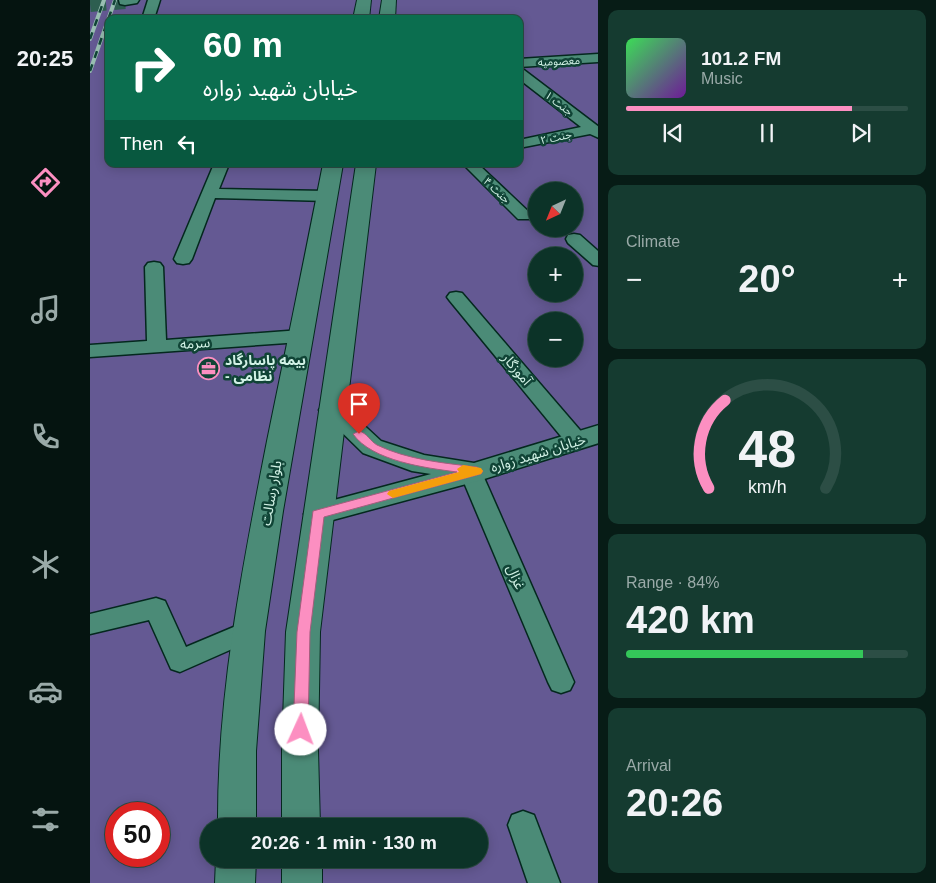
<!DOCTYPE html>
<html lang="en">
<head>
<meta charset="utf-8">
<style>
	:root { --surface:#0c3328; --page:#153b30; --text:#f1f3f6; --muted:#9aaaa8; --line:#2c4e45; --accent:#fc8fc1 }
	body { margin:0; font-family:Arial,"Noto Sans Arabic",sans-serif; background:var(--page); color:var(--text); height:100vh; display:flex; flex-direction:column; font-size:19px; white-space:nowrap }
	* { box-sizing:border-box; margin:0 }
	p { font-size:16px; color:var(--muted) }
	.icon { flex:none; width:28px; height:28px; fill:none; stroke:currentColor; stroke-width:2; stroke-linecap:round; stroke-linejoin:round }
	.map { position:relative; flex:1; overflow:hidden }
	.drawer { display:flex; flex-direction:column; gap:10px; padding:10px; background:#071c16; width:338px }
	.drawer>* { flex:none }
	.top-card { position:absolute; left:15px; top:15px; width:418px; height:152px; border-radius:10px; box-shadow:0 2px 12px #0003,0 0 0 1px var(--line); background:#0b6e4f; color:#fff; overflow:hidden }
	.needle { width:32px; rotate:223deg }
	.controls { position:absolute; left:438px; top:182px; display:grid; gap:10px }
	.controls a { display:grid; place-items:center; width:55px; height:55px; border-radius:50%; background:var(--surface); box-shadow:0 2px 12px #0003,0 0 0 1px var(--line); font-size:25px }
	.speed { position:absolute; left:15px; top:802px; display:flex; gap:10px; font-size:25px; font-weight:700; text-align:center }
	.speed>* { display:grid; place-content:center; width:65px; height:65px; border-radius:50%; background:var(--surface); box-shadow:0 2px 12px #0003,0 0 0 1px var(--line); line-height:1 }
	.speed .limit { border:8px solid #d22; background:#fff; color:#111 }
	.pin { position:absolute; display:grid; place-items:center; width:42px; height:42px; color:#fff; margin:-51px -21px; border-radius:50% 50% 50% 0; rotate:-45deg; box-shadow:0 0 5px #0007 }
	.pin .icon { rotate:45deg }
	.me { position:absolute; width:55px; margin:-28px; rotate:2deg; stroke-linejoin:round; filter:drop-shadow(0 0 4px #0008) }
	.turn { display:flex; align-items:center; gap:18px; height:105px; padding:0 15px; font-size:22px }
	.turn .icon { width:65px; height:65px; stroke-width:2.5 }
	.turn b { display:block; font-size:35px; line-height:42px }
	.then { display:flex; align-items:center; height:48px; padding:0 15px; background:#0003; gap:10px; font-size:19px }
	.big { font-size:38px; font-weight:700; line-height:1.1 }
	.drawer .widget { flex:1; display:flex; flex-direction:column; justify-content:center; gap:8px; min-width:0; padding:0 18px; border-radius:10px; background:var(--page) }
	.drawer .dial { align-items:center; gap:0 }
	.dial svg { height:130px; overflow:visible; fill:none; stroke:var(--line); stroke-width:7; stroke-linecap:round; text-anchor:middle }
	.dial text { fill:var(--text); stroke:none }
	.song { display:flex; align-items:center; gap:15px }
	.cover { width:60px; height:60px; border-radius:8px; background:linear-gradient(135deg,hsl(130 70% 55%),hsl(280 70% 35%)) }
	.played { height:5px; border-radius:2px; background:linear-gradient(90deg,var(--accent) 80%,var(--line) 80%) }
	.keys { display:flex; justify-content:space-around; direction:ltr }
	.heat { display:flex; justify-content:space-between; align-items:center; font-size:28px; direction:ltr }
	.charge { height:8px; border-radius:4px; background:linear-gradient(90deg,#34c759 84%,var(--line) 0) }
	.trip { position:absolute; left:110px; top:818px; width:288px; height:50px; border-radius:25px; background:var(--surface); box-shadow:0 2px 12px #0003,0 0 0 1px var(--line); font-weight:700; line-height:50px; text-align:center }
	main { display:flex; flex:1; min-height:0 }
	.menu { display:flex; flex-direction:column; width:90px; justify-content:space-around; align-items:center; background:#051410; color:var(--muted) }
	.menu .icon { width:35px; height:35px }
	.menu .current { color:var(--accent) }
	.menu b { font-size:22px; color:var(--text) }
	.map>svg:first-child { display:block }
	.green { fill:#645993; fill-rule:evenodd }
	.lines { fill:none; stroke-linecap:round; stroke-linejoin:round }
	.tertiary-tunnel { stroke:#2d5e50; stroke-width:16; stroke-dasharray:16 8; stroke-linecap:butt }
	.minor-casing { stroke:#04281e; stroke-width:3 }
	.tertiary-casing { stroke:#04281e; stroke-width:3 }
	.secondary-casing { stroke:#04281e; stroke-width:2 }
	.minor { fill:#4b8b77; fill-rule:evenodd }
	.tertiary { fill:#4b8b77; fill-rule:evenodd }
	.secondary { fill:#4b8b77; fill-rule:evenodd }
	.rail-casing { stroke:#98beb2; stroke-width:4 }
	.rail { stroke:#104436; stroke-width:2.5; stroke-dasharray:7; stroke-linecap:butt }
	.route { fill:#fc8fc1; stroke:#a45d7d }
	.slow { fill:#f59e0b }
	.labels { text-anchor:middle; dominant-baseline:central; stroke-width:5; stroke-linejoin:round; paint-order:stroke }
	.far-street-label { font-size:11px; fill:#d2f2e6; stroke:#104436 }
	.street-label { font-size:14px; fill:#d2f2e6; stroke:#104436 }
	.poi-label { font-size:14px; font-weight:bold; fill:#d2f2e6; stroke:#104436; text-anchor:start }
</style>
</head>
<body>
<main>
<nav class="menu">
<b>20:25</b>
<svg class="icon current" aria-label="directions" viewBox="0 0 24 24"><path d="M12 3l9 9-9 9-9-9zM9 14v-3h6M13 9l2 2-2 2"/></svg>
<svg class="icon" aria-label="music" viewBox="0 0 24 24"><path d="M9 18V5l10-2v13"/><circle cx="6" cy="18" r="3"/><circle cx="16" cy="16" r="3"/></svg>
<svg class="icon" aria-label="phone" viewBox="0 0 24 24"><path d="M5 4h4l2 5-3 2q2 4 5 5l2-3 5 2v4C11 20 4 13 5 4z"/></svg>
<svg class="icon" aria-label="climate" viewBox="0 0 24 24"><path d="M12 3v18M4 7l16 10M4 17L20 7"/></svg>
<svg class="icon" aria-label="car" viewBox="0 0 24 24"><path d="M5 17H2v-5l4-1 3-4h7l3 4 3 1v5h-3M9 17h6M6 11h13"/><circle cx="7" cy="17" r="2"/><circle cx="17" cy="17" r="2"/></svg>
<svg class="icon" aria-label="filters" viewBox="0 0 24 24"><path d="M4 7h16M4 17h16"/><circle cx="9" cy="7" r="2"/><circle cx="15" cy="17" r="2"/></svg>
</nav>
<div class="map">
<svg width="509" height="883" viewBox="0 0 509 883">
	<rect width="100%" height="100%" fill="#104436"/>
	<path class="green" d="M0,0H508V883H0ZM19,19H429V164H19ZM446,191H484V229H446ZM446,256H484V294H446ZM446,321H484V359H446ZM26,814H69V856H26ZM119,826H389V859H119Z"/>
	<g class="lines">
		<polyline class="tertiary-tunnel" points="0,4 35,1"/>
		<defs>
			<g id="minor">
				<polygon points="58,0 70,0 64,19 52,19"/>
				<polygon points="509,54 509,62 429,67 429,59"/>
				<polygon points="429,69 434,70 509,127 509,138 500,134 429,148 429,140 491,127 429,79"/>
				<polygon points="124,164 139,164 129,189 237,191 243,193 245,196 243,199 237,201 125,198 102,259 99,263 93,264 87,263 84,259"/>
				<polygon points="373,164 388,164 440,213 442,216 440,219 428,219"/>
				<polygon points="484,234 490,235 509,252 509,266 503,265 478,243 476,239 478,235"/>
				<polygon points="64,262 70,263 73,267 76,340 211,330 218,332 220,336 218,340 211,342 0,357 0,345 57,341 55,267 58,263"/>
				<polygon points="366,292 372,293 495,436 498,441 495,446 487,448 479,446 360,301 357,297 360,293"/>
				<polygon points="381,465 389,468 392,473 484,682 480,690 471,693 462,690 458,682 370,473 373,468"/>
				<polygon points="66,598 75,601 96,647 158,621 167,624 171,631 167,638 90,672 81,669 59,620 0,634 0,614"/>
				<polygon points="433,811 444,815 470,883 438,883 418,825 422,815"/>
			</g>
			<g id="tertiary">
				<polygon points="29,0 49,0 47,3 35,5 30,4"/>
				<polygon points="242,402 251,404 291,441 334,455 384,463 509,425 509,443 391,480 228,524 218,521 214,514 218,507 341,474 322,471 273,453 229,410 233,404"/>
			</g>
			<g id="secondary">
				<polygon points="267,0 281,0 279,19 263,19"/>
				<polygon points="292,0 306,0 305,19 289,19"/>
				<path d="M233,164H253L193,511L175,631L166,751V826H128C127,696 152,569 177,441C196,349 215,256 233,164Z"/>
				<polygon points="266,164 286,164 230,632 228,750 230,826 192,826 192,750 196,632"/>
				<polygon points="126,859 166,859 165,883 125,883"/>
				<rect x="192" y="859" width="40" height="24"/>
			</g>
		</defs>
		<use href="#minor" class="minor-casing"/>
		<use href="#tertiary" class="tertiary-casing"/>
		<use href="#secondary" class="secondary-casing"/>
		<use href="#minor" class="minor"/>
		<use href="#tertiary" class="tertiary"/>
		<use href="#secondary" class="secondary"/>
		<defs>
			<g id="rail">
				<polyline points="0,39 14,0"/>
				<polyline points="0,71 25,0"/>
			</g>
		</defs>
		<use href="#rail" class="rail-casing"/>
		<use href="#rail" class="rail"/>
	</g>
	<path class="route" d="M269,431C277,433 280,441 287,445C318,460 354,463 387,467L393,471L391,474L234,517L220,632L218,730L216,735L211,736L205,735L203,730L207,632L223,511L367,472C336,468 282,461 263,434Z"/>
	<polygon class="slow" points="373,465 391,468 393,471 391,474 303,498 297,494 299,491 369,472 367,469"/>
	<defs>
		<symbol id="office-ring" viewBox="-11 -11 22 22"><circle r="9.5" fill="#104436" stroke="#fc8fc1" stroke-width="1.5"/><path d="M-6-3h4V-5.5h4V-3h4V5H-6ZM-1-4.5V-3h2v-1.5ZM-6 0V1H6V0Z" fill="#fc8fc1"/></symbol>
	</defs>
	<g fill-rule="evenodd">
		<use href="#office-ring" x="106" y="356" width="25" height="25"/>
	</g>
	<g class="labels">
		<g class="far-street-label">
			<text transform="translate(469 61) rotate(-3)">معصومیه</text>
			<text transform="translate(469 103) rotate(38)">جنت ۱</text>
			<text transform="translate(466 137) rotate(-12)">جنت ۲</text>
			<text transform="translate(407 190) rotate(44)">جنت ۴</text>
		</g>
		<g class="street-label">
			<text transform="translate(105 343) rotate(-4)">سرمه</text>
			<text transform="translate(427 369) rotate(50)">آموزگار</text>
			<text transform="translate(448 453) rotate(-17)">خیابان شهید زواره</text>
			<text transform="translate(181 493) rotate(-80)">بلوار رسالت</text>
			<text transform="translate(426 577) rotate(67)">غزال</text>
		</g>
		<g class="poi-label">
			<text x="135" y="360">بیمه پاسارگاد<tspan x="135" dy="16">- نظامی</tspan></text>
		</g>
	</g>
</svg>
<div class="controls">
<a><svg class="needle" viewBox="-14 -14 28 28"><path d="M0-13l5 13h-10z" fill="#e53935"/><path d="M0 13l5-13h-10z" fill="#9aaaa8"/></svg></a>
<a>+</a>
<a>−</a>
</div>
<div class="speed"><div class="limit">50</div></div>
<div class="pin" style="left:269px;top:434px;background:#d93025"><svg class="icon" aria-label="arrive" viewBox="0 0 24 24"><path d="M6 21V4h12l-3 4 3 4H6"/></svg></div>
<svg class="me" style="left:211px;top:730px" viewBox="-20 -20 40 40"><circle r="19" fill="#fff"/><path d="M0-13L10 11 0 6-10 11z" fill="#fc8fc1"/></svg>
<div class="trip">20:26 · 1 min · 130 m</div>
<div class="top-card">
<div class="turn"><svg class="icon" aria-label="right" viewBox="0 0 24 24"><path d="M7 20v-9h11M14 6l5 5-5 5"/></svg><div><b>60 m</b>خیابان شهید زواره</div></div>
<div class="then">Then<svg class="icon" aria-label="left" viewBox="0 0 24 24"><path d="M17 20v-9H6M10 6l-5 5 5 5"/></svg></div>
</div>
</div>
<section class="drawer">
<div class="widget">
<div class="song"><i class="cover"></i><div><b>101.2 FM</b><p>Music</p></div></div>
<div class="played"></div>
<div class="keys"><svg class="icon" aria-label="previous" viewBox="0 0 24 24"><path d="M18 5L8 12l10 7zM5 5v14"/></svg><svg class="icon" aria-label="pause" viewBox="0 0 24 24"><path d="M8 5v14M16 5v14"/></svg><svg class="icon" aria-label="next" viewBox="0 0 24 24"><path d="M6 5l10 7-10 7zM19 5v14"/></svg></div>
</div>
<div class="widget"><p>Climate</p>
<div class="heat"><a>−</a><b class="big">20°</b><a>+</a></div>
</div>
<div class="widget dial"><svg viewBox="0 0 100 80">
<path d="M14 69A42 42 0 1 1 86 69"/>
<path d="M14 69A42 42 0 0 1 24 15" stroke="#fc8fc1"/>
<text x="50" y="56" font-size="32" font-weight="700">48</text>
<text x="50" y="72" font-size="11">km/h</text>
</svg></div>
<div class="widget"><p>Range · 84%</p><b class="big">420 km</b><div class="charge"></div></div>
<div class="widget"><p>Arrival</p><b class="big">20:26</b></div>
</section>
</main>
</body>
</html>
